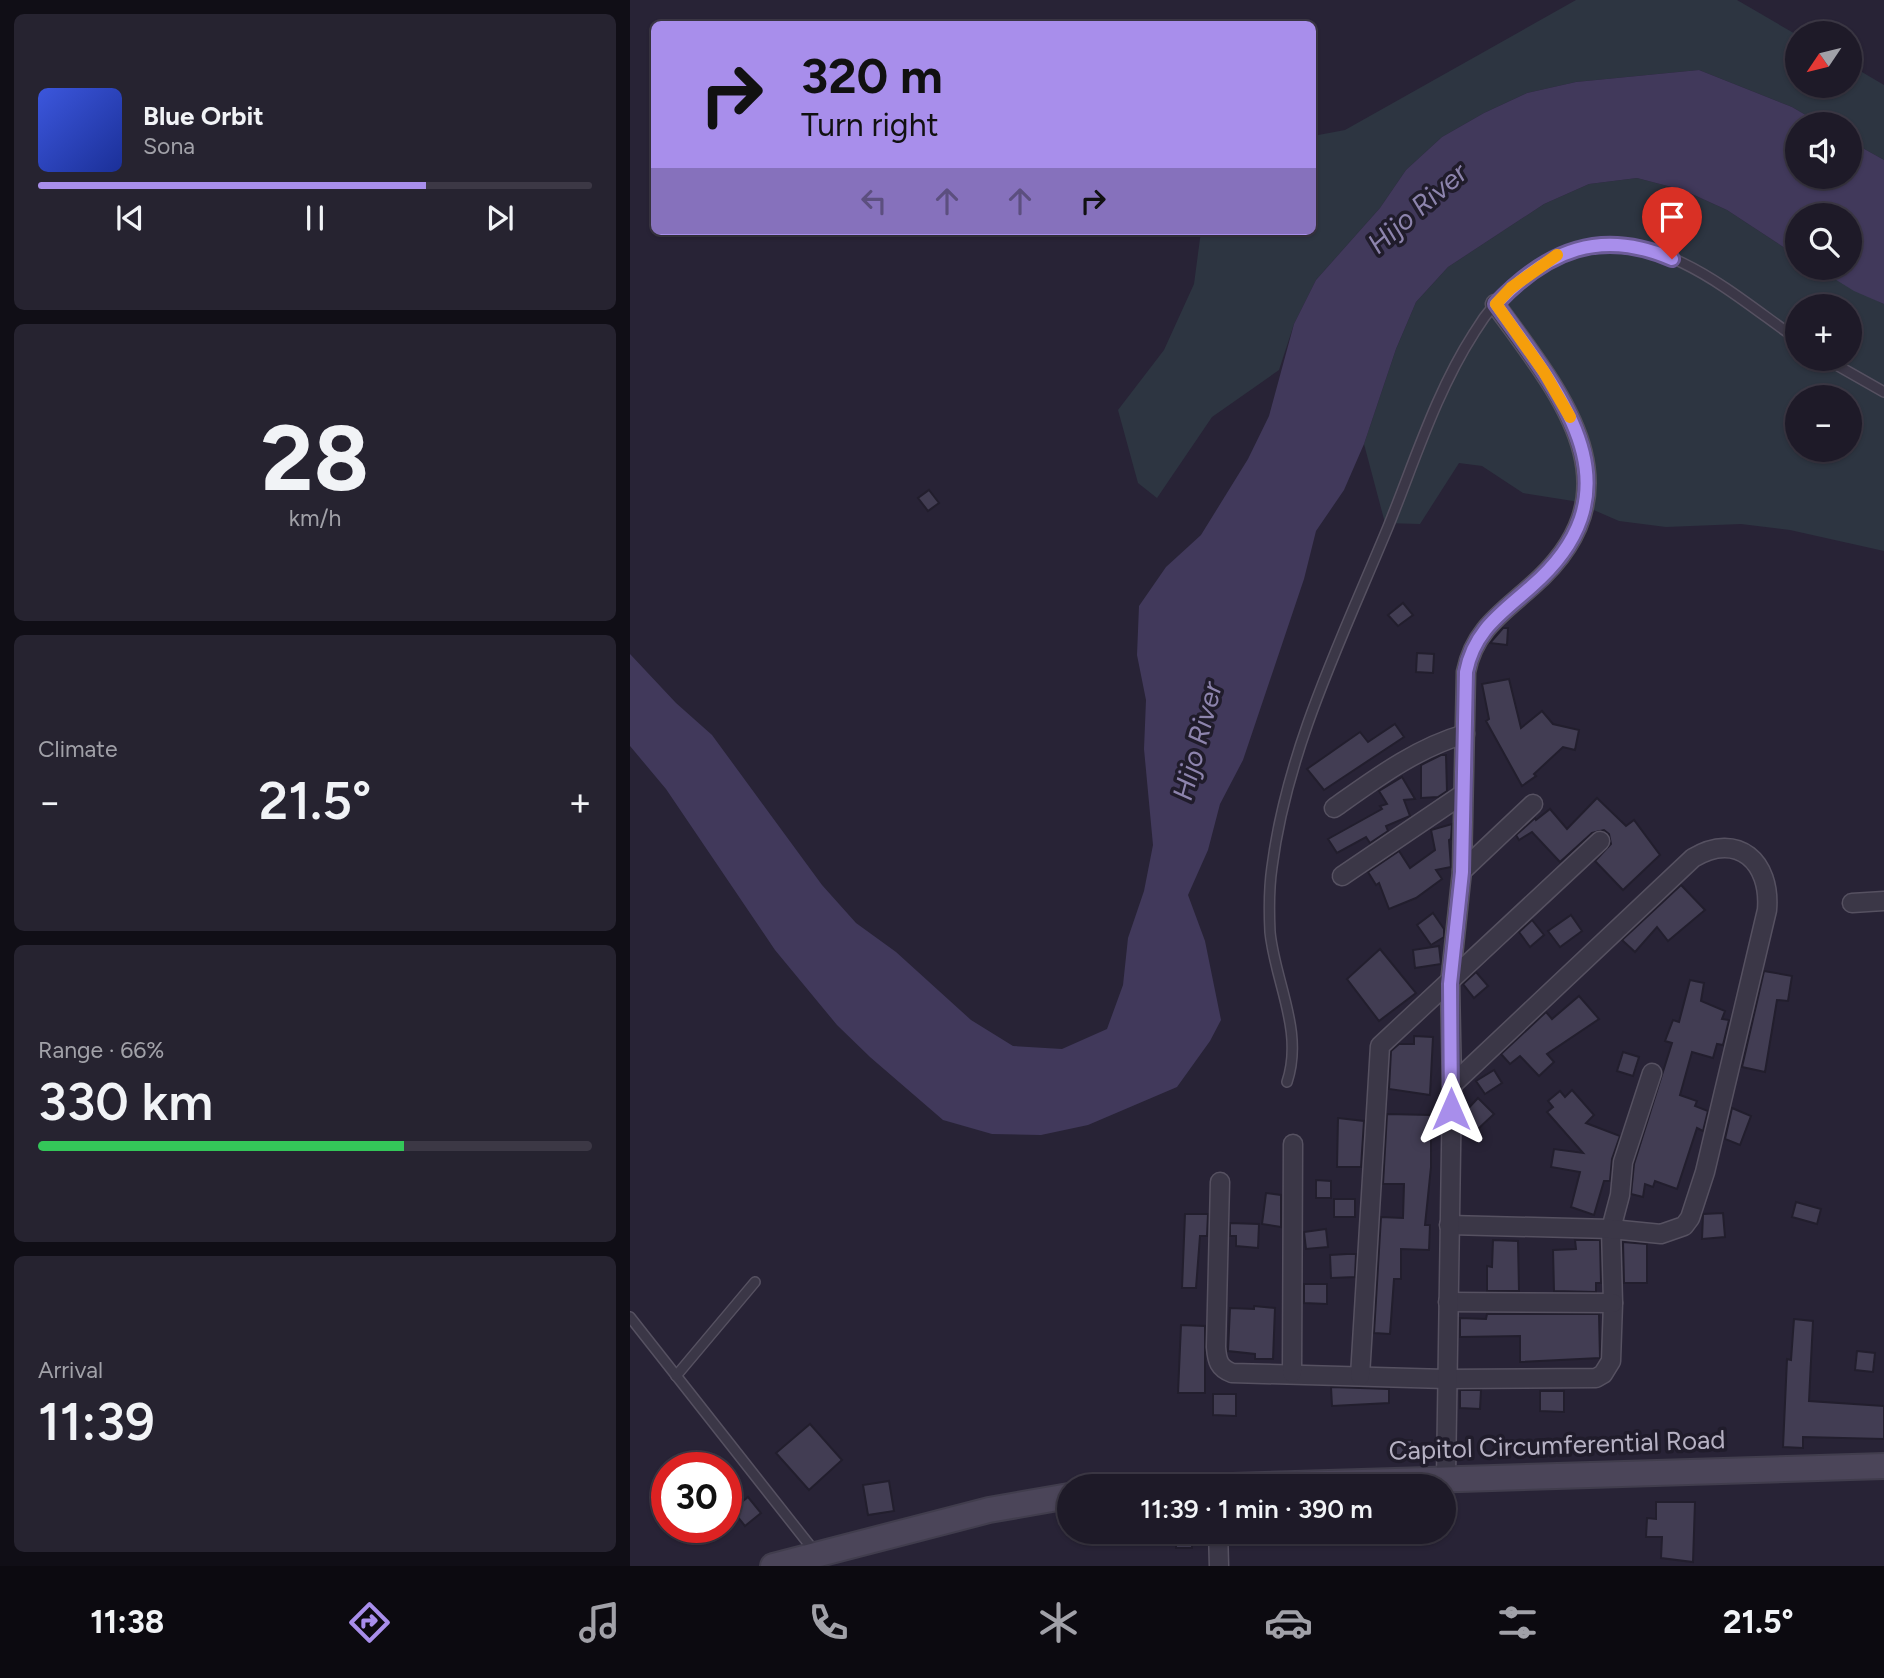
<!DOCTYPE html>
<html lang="en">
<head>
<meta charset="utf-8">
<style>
	:root { --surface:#1e1a28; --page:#262330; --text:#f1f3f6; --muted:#a1a1a8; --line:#3c3845; --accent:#a88eeb }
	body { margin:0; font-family:Figtree,sans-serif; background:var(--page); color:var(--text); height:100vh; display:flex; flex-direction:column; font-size:26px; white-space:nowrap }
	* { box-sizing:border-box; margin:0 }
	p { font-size:23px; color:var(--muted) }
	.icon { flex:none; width:38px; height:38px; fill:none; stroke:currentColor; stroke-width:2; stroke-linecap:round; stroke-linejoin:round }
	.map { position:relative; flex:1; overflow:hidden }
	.panel { display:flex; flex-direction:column; gap:14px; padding:14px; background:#100e16; width:630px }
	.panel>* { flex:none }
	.guide { position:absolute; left:21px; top:21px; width:665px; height:214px; border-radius:10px; box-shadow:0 2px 5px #0004,0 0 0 2px var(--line); background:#a88eeb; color:#111; overflow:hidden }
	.needle { width:46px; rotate:235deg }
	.buttons { position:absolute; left:1155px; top:21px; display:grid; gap:14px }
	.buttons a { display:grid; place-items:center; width:77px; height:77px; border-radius:50%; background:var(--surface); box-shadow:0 2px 5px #0004,0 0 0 2px var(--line); font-size:35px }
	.speed { position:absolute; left:21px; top:1452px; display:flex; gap:14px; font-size:35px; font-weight:700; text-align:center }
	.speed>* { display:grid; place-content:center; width:91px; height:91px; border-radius:50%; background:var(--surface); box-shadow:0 2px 5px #0004,0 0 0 2px var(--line); line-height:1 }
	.speed .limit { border:10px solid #d22; background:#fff; color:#111 }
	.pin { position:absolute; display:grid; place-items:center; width:60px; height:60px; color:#fff; margin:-72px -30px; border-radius:50% 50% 50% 0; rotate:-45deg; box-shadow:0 0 7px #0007 }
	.pin .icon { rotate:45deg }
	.me { position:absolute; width:77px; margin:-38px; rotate:0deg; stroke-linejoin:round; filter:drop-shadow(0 0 5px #0008) }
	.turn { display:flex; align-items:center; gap:24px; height:147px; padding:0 35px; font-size:32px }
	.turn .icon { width:91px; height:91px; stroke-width:2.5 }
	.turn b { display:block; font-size:49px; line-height:60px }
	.lanes { display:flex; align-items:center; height:66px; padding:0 35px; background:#0003; justify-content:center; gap:35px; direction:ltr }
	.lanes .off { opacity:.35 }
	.big { font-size:52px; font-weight:600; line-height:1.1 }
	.panel .widget { flex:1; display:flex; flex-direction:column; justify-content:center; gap:10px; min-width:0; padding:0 24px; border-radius:10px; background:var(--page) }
	.panel .dial { align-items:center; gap:0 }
	.dial b { font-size:91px; line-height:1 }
	.song { display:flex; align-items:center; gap:21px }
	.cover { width:84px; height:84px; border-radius:10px; background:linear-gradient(135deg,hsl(230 70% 55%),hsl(230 70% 35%)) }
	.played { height:7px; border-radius:4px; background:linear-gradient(90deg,var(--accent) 70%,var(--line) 70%) }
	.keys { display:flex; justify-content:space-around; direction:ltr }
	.heat { display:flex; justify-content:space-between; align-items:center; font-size:38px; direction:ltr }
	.charge { height:10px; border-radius:5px; background:linear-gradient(90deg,#34c759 66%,var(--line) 0) }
	.trip { position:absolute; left:427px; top:1474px; width:399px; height:70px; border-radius:35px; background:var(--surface); box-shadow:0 2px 5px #0004,0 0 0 2px var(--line); font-weight:600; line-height:70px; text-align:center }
	.tabs { display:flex; height:112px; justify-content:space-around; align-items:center; background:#0c0a10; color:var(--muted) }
	.tabs .icon { width:49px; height:49px }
	.tabs .on { color:var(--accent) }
	.tabs b { font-size:32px; color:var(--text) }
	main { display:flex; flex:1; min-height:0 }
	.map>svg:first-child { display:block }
	.green { fill:#2d3541; fill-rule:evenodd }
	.water { fill:#41395b }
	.building { fill:#423d53; stroke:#221e2d; stroke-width:2 }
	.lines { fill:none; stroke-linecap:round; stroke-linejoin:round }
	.lane-casing { stroke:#565161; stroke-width:12 }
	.street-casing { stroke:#565161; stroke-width:21 }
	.secondary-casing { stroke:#413d4d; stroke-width:28 }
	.lane { stroke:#3b3747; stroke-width:9 }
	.street { stroke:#3b3747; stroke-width:18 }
	.secondary { stroke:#4b4559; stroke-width:24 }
	.route-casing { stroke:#6d5c99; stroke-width:18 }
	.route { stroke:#a88eeb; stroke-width:12 }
	.slow { stroke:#f59e0b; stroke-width:12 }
	.labels { text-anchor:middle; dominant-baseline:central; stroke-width:7; stroke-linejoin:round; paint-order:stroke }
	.street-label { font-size:26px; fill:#b6b1c3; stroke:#201c2b }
	.water-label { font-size:28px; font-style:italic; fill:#8d84ad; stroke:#201c2b }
</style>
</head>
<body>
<main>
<section class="panel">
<div class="widget">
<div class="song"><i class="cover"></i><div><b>Blue Orbit</b><p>Sona</p></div></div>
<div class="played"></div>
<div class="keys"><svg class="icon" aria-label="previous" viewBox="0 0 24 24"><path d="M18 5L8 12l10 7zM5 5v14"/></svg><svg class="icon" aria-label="pause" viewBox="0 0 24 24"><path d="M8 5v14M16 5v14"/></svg><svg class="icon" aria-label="next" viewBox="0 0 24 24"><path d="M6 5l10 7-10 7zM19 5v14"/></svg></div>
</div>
<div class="widget dial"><b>28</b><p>km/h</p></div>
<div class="widget"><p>Climate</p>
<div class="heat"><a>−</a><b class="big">21.5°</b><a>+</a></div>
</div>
<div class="widget"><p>Range · 66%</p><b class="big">330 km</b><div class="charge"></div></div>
<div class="widget"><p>Arrival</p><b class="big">11:39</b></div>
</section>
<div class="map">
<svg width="1254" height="1566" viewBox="0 0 1254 1566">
	<rect width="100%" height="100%" fill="#282336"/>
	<g class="green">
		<polygon points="946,0 1107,0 1167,35 1167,86 1220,86 1220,65 1254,85 1254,160 1220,141 1220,124 1191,124 1162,107 1069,70 946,82 897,93 854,113 812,137 776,170 750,208 686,280 664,324 649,370 582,417 527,498 508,483 488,410 534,350 564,284 571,231 682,231 683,136 715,130"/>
		<path d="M1007,178L1053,190L1097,210L1167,256V268C1198,268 1226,291 1254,304V551L1160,530L1111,524L1036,527L989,521L943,501L893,493L852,466L829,463L790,524L755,523L734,444L766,349L786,302L818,267L914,204L959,184ZM1167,306H1220V359H1167ZM1167,397H1220V450H1167Z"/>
	</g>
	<polygon class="water" points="1069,70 1162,107 1191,124 1167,124 1167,177 1220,177 1220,141 1254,160 1254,304 1224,291 1187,268 1220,268 1220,215 1167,215 1167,256 1097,210 1053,190 1007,178 959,184 914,204 818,267 786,302 766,349 734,444 714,490 686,531 674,579 613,760 590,804 578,850 558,895 575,941 591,1020 580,1041 547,1087 458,1125 411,1135 362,1134 313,1120 240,1057 207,1025 145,950 36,789 0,746 0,654 46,703 82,735 192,885 226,923 266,952 341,1020 383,1046 432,1049 477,1029 493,985 498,938 514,891 523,845 514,749 516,700 507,655 509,606 536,567 571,535 618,459 639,416 664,324 686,280 750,208 776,170 812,137 854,113 897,93 946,82"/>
	<g class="building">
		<polygon points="299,490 309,503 298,511 288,498"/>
		<polygon points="773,603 783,615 768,626 758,615"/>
		<polygon points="873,628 878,628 877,645 860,643"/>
		<polygon points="787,653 804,654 803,673 786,672"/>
		<polygon points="879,679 891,728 912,711 923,724 949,730 945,750 933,747 904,774 906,776 892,786 856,721 859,719 852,684"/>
		<polygon points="765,724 774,737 694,790 677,769 730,732 738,742"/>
		<polygon points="811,755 816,755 817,791 808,797 791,798 791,765"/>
		<polygon points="772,777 785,799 774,800 780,816 756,826 758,831 740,843 736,837 707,853 698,839 752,809 750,806 757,804 749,791"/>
		<polygon points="967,798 996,826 1004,820 1030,855 993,890 965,861 981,844 979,834 974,830 962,833 930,862 902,832 889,840 886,835 905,818 906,820 920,809 937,829"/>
		<polygon points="822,824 821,839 819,840 821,867 806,870 812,879 786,898 759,909 749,883 746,885 738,872 769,851 780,868 805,850 801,830"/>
		<polygon points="1051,885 1075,910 1038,941 1027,927 1005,952 992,940"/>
		<polygon points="803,913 814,929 814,937 801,945 787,925"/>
		<polygon points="941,915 952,931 930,947 918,931"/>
		<polygon points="902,920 914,935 900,947 889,932"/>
		<polygon points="809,946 811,964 785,968 783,950"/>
		<polygon points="750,949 786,993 749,1021 717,979"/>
		<polygon points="1134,971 1162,976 1158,1001 1147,1000 1135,1072 1112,1067"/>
		<polygon points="846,972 858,986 844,998 833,984"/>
		<polygon points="1060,980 1074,983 1071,1001 1095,1011 1092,1019 1099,1020 1093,1045 1087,1044 1083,1058 1062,1052 1050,1095 1067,1101 1065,1106 1078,1111 1073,1131 1067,1128 1047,1189 1025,1181 1023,1187 1015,1184 1013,1197 1001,1194 1004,1164 1042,1043 1035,1041 1043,1020 1049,1022"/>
		<polygon points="949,996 969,1019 917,1054 924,1062 909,1076 890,1056 880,1064 871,1054 916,1012 922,1019"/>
		<polygon points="784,1036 803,1037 800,1095 759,1089 761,1051 769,1044 784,1044"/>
		<polygon points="993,1052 1009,1057 1003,1076 987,1071"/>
		<polygon points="864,1070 872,1083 855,1094 846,1081"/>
		<polygon points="942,1090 964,1115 956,1123 990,1136 982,1159 980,1181 974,1181 964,1215 941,1207 950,1172 921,1167 924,1149 953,1153 917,1112 923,1107 918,1101 930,1091 935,1097"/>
		<polygon points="848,1098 864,1114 848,1129 833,1114"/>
		<polygon points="1102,1108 1121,1116 1110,1145 1095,1139"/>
		<polygon points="757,1114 801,1115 801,1167 795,1225 800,1225 799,1250 771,1249 771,1279 764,1279 760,1334 744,1333 751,1217 773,1218 774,1184 753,1184"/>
		<polygon points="708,1118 734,1121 731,1167 707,1167"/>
		<polygon points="686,1180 701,1181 701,1198 686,1198"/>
		<polygon points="636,1193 651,1195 651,1227 632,1224"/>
		<rect x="704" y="1199" width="21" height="18"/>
		<polygon points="1166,1202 1191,1209 1187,1224 1162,1217"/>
		<polygon points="1093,1213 1095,1237 1072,1239 1073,1214"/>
		<polygon points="555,1214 578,1214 577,1236 570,1236 566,1288 552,1288"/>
		<polygon points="600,1223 629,1224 628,1248 606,1246 606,1236 600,1236"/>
		<polygon points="696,1229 698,1247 676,1249 674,1232"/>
		<polygon points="863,1240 888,1241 889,1291 857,1291 857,1266 862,1267"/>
		<polygon points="945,1240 970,1240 971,1283 966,1283 966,1292 924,1291 923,1250 946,1249"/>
		<polygon points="993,1242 1017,1244 1017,1283 994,1283"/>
		<polygon points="717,1254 726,1254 725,1277 701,1278 700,1255"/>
		<polygon points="674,1284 697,1284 697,1304 674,1303"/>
		<polygon points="624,1306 645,1308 643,1359 625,1359 625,1354 598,1351 600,1308 624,1309"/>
		<polygon points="857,1314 969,1314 970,1358 890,1362 890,1336 830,1337 830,1318 856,1319"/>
		<polygon points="1164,1319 1183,1321 1179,1401 1254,1406 1254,1439 1173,1437 1173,1448 1153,1447 1157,1359 1161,1360"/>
		<polygon points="551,1325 575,1326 575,1393 548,1393"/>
		<polygon points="1227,1351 1245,1353 1243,1372 1225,1370"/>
		<polygon points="701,1387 759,1389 759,1403 702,1406"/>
		<polygon points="830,1390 851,1390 850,1409 830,1408"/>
		<polygon points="910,1391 934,1391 934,1412 910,1411"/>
		<polygon points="583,1394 606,1394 606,1416 583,1415"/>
		<polygon points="180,1424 212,1460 179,1490 146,1453"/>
		<rect x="766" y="1440" width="16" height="19"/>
		<polygon points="259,1481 264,1511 238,1515 233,1485"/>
		<polygon points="118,1497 131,1513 115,1526 102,1510"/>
		<polygon points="1026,1502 1065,1502 1063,1562 1031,1558 1032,1537 1016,1537 1017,1518 1026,1519"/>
		<rect x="546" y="1532" width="16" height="16"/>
	</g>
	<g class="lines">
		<defs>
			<g id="lane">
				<polyline points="1196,359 1254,392"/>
				<path d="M657,1082C674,1031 645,982 640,932C639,911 639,887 642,867C657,749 713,636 758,527C784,463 806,392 844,333C868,293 910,254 958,246C1038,233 1106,297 1167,339"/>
				<polyline points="0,1317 185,1552"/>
				<polyline points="46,1376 125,1282"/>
			</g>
			<g id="street">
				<path d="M704,808C745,779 786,748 835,734"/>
				<polyline points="832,871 903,804"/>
				<polyline points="712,876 833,794"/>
				<polyline points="1222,903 1254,901"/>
				<path d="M590,1182L586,1347C587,1361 589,1368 602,1373L816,1379L966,1378L973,1374L981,1361L983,1303L981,1229L990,1195L993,1162L1022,1073"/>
				<path d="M819,1225L981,1229L1031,1234L1054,1226L1060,1218L1075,1172L1137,910C1141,862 1108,831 1063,858L822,1085"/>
				<polyline points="818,1302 983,1303"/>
				<polyline points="662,1373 663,1144"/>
				<polyline points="730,1376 750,1046 970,841"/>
				<path d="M816,1478L822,1085L820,984L832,871L836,672C844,630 872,613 902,586C1013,489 931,395 865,304"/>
				<polyline points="588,1531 589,1566"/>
			</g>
			<g id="secondary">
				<polyline points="602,1486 1254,1466"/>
				<polyline points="143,1566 359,1510 439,1496"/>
			</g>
		</defs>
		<use href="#lane" class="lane-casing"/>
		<use href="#street" class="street-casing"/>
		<use href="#secondary" class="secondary-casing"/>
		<use href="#lane" class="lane"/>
		<use href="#street" class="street"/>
		<use href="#secondary" class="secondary"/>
	</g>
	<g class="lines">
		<defs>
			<path id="route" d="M821,1109L820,984L832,872L836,672C844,630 872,613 902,586C1013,489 931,395 866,304C917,250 971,228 1042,259"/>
		</defs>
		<use href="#route" class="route-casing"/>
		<use href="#route" class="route"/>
		<polyline class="slow" points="927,255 881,288 866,304 914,372 940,417"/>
	</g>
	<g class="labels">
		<g class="street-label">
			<text transform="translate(927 1445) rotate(-2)">Capitol Circumferential Road</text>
		</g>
		<g class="water-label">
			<text transform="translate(787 208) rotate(-41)">Hijo River</text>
			<text transform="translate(567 741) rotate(-75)">Hijo River</text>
		</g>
	</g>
</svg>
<div class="buttons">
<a><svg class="needle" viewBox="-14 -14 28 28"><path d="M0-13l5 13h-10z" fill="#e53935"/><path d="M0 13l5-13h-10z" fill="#a1a1a8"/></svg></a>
<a><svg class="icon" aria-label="sound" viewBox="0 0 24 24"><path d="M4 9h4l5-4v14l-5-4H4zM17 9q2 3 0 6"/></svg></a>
<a><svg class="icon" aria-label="search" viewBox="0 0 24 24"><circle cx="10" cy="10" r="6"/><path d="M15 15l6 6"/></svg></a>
<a>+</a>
<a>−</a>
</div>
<div class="speed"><div class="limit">30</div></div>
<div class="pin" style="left:1042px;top:259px;background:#d93025"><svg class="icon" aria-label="arrive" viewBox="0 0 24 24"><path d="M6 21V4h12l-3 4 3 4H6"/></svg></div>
<svg class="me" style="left:821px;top:1109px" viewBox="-20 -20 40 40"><path d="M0-17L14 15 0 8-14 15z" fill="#a88eeb" stroke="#fff" stroke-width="4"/></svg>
<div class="trip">11:39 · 1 min · 390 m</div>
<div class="guide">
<div class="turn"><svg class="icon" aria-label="right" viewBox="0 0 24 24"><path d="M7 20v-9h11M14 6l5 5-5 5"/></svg><div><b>320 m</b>Turn right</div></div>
<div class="lanes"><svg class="icon off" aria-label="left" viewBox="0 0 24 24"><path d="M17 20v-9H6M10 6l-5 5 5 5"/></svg><svg class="icon off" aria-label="ahead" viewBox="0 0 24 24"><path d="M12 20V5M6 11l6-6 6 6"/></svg><svg class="icon off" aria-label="ahead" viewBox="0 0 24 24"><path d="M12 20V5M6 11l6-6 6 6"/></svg><svg class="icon" aria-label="right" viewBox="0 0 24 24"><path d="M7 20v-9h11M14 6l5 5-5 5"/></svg></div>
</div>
</div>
</main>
<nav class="tabs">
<b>11:38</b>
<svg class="icon on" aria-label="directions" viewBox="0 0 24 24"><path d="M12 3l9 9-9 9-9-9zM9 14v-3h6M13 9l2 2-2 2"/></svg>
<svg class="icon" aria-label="music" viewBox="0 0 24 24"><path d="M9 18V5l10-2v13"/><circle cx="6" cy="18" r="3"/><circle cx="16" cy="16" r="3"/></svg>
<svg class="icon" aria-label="phone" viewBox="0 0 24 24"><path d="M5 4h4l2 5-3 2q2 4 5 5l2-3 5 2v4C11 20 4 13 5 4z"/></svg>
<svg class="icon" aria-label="climate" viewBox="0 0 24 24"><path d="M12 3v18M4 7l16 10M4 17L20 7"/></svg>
<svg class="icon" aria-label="car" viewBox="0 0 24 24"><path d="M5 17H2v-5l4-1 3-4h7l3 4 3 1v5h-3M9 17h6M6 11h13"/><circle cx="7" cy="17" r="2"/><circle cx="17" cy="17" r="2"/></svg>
<svg class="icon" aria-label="filters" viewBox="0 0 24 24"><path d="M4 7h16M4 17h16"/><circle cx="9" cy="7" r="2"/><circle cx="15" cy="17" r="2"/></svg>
<b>21.5°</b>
</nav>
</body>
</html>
